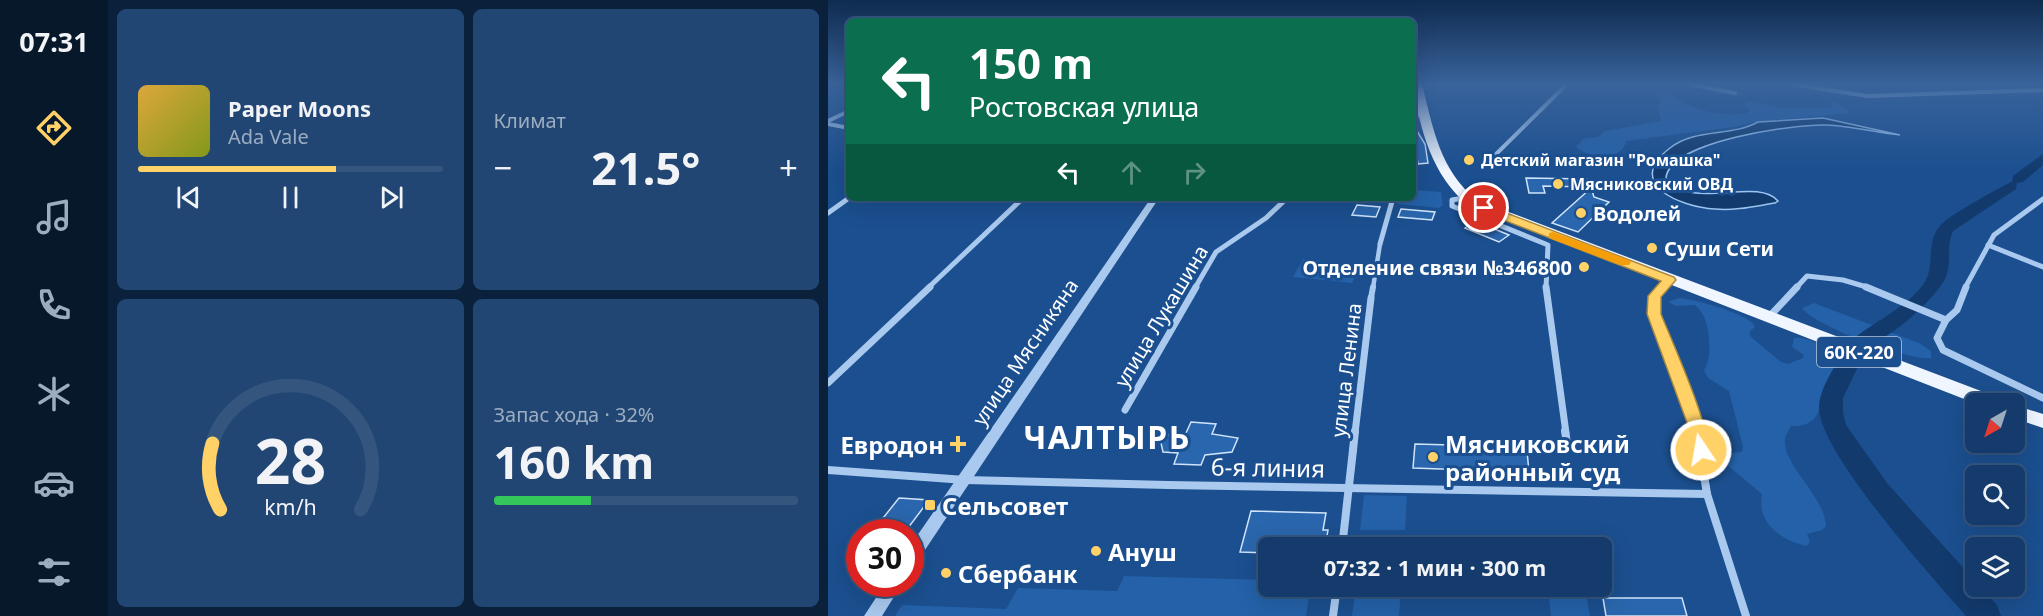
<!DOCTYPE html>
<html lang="ru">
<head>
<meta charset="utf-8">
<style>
	:root { --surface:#143b6b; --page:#214673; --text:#f1f3f6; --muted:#9dadc1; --line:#33557e; --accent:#ffd166 }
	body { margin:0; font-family:"Noto Sans",sans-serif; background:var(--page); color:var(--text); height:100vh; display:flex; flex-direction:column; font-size:22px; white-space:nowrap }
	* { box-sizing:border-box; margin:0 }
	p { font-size:20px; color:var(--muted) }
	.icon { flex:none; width:33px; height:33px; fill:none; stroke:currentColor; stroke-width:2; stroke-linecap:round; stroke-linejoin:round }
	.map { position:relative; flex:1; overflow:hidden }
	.details { display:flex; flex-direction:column; gap:9px; padding:9px; background:#0b203b; width:720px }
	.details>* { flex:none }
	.top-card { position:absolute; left:18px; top:18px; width:570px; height:183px; border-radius:9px; box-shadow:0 6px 24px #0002,0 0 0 2px var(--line); background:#0b6e4f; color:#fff; overflow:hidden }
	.needle { width:39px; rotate:219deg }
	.controls { position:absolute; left:1137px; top:393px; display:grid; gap:12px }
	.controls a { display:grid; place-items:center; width:60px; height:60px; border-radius:9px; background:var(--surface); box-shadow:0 6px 24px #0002,0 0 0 2px var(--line); font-size:30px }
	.speed { position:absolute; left:18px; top:519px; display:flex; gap:12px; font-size:30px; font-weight:700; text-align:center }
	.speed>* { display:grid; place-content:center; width:78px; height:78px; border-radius:50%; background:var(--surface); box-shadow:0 6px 24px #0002,0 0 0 2px var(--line); line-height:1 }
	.speed .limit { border:9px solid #d22; background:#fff; color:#111 }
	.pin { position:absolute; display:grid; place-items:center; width:51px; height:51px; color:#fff; margin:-26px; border:3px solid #fff; border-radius:50%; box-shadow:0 2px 6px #0007 }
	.me { position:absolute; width:66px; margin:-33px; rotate:348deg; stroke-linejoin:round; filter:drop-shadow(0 0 4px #0008) }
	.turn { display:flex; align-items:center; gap:21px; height:126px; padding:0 24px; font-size:27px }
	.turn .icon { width:78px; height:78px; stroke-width:2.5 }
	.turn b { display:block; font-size:42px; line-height:51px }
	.lanes { display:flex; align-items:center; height:57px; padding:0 24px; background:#0003; justify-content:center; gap:30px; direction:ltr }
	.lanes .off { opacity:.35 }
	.big { font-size:45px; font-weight:700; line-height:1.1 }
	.details .widget { flex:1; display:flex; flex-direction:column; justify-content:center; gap:9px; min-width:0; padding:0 21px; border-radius:9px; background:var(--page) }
	.details .dial { align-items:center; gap:0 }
	.dial svg { height:156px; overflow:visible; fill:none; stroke:var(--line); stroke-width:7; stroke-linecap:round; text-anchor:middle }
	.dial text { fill:var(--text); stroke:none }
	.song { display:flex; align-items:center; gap:18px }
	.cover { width:72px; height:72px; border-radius:9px; background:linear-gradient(135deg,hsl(40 70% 55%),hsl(70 70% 35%)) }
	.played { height:6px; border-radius:3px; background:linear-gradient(90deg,var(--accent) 65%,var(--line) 65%) }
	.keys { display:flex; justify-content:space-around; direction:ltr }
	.heat { display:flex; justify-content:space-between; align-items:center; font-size:33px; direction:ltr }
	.charge { height:9px; border-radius:4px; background:linear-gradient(90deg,#34c759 32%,var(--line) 0) }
	.details .tiles { flex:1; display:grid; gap:9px; grid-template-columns:repeat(2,1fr) }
	.trip { position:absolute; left:430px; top:537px; width:354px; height:60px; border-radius:9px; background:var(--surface); box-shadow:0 6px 24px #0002,0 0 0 2px var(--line); font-weight:700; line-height:60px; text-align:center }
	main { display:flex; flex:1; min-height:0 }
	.dock { display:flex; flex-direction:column; width:108px; justify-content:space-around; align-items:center; background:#08182b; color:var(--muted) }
	.dock .icon { width:42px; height:42px }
	.dock .selected { color:var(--accent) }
	.dock b { font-size:27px; color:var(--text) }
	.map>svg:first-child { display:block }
	.green { fill:#2461a8 }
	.water { fill:#123a6d; stroke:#9cc4f0; stroke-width:1.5 }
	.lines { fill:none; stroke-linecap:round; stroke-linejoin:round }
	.river { fill:#123a6d; fill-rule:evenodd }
	.building { fill:#2a66ad; stroke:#cfe3fa; stroke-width:1.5 }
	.pedestrian-far2 { stroke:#a9c9ee; stroke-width:4.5 }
	.pedestrian-far1 { stroke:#a9c9ee; stroke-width:6 }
	.pedestrian { stroke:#a9c9ee; stroke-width:8 }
	.minor-far3 { stroke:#a9c9ee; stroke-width:4 }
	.minor-far2 { stroke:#a9c9ee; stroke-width:5 }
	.minor-far1 { stroke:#a9c9ee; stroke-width:7 }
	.minor { stroke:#a9c9ee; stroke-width:8 }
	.tertiary { fill:#a9c9ee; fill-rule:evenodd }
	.primary { fill:#f0f6ff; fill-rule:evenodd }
	.route { fill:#ffd166; stroke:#a68842; stroke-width:1.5 }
	.slow { fill:#f59e0b }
	.poi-dot { fill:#ffd166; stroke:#1b4f8f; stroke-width:2 }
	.labels { text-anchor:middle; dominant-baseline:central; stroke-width:6; stroke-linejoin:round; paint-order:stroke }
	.far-poi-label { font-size:16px; font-weight:bold; fill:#fff; stroke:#1b4f8f; text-anchor:start }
	.shield { fill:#1b4f8f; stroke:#bbcadd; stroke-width:1.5 }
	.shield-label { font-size:18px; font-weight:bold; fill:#fff }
	.poi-label { font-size:20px; font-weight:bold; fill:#fff; stroke:#1b4f8f; text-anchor:start }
	.street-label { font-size:20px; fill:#fff; stroke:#1b4f8f }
	.near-poi-label { font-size:24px; font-weight:bold; fill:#fff; stroke:#1b4f8f; text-anchor:start }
	.near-street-label { font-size:24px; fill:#fff; stroke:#1b4f8f }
	.near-district-label { font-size:32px; font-weight:bold; letter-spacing:1.5px; fill:#fff; stroke:#1b4f8f }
</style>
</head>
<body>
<main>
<nav class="dock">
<b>07:31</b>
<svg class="icon selected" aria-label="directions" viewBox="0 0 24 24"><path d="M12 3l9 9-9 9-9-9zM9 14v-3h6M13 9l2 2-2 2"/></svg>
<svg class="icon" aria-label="music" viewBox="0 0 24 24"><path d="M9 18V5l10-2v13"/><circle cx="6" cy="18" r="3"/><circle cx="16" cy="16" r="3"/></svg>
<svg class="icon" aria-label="phone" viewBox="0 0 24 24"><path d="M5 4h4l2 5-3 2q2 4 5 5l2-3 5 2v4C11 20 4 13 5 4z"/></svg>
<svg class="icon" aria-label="climate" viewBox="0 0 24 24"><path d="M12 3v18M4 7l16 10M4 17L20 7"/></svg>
<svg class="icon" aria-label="car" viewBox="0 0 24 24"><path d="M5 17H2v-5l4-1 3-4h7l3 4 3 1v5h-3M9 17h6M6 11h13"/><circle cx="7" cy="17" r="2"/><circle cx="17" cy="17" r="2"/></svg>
<svg class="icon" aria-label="filters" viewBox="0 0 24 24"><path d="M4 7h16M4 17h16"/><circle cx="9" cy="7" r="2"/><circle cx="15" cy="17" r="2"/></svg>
</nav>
<section class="details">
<div class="tiles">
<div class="widget">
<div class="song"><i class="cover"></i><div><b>Paper Moons</b><p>Ada Vale</p></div></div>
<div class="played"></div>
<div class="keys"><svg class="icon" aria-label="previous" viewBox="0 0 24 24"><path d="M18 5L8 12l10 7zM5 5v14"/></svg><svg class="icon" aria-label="pause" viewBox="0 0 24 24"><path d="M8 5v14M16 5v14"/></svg><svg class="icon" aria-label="next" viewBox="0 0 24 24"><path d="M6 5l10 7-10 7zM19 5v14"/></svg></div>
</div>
<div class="widget"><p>Климат</p>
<div class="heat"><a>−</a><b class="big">21.5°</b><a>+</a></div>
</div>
<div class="widget dial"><svg viewBox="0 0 100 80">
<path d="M14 69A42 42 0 1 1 86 69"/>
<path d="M14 69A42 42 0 0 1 10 35" stroke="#ffd166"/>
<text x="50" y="56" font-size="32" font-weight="700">28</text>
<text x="50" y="72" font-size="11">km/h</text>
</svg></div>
<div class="widget"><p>Запас хода · 32%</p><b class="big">160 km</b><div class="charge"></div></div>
</div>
</section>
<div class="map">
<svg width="1215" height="616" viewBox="0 0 1215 616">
	<rect width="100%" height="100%" fill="#1b4f8f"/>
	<g class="green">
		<path d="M834,91C844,93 849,99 858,104C876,113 899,116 919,113L921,110L916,104L921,101L954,108H1002L1004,106L1002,103L1007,102L1022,113L926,122L905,127L798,141C794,162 761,158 748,147L755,139L770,137L777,131L833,121L830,106L833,102L826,94Z"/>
		<polygon points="585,190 613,192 615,205 611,208 570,204 572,198 585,198"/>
		<polygon points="475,259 532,265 524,283 465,277"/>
		<path d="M851,298C866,299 923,314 927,327L922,331V336L953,362L960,364L975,358L976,355L964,347L966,338C982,336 994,346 1006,355L1008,366C988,388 1003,428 963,426C962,430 957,435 957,439C954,465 996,494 998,526L994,530L979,534L982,541L979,546C953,541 928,522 934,494L898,464V457L903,453L914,452L915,447L901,391L880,378L876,370C886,356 882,313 866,305L848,306L840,302Z"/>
		<path d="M986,303L1091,343L1103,351V358C1081,361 988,327 974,308Z"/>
		<polygon points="536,495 579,496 577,530 532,530"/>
		<polygon points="296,576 441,580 441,586 482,587 478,616 67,616 74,605 178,609 190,588 289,591"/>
		<polygon points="528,587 573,587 571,616 524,616"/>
		<polygon points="721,598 759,599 762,616 723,616"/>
	</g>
	<path class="water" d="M995,118L1072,135C1047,132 1022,126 998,125C967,124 841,141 838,178C864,212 928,176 950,201L947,203C928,206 907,211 887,209C853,207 795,184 842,148C867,128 903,137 930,122Z"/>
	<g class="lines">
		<g class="river">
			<path d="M1215,154V165L1195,182L1189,183L1188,189L1125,231C1118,246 1124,262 1118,277C1109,298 1050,352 1029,346L1026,341L1029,336C1050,320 1078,307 1095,285C1106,270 1100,253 1106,236C1108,230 1112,225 1117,221C1122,216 1180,182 1184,182L1185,176Z"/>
			<path d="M1023,351L1031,353L1034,358L1015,398V413L1018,425L1059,483L1148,582V586H1151L1169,605L1173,616H1138C1106,579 990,452 991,407C992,387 1006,369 1015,353Z"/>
		</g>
	</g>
	<g class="building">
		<polygon points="589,131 597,144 600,163 590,164 585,136 585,132"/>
		<polygon points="698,178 760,179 762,187 715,186 717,193 701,193"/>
		<polygon points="763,188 766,197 781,202 750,232 724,223"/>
		<polygon points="529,205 552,207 548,217 524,215"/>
		<polygon points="573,209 607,212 604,220 570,217"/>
		<polygon points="647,221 681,235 671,242 637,228"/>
		<polygon points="363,422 388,424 384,434 410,438 404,452 377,455 373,465 346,464 350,453 335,452 333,443 343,432 358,433"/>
		<polygon points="587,444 624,445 624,450 699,451 701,472 585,468"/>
		<polygon points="71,498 101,500 77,532 44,532"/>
		<polygon points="423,511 498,513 495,530 500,530 497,548 441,548 441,553 412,552"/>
		<polygon points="775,598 854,598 859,616 778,616"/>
	</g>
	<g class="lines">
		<polyline class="pedestrian-far2" points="545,288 552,244"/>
		<polyline class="pedestrian-far1" points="543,298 545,287"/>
		<g class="pedestrian">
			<polyline points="340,485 879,494"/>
			<polyline points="514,548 525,450"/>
			<polyline points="505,616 509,586"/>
		</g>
		<g class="minor-far3">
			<polyline points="860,84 907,93"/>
			<polyline points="962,84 1040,96 1215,90"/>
			<polyline points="585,117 596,113"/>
			<polyline points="0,121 21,111"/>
			<polyline points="0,124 21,128"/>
			<polyline points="657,165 739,84"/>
		</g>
		<g class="minor-far2">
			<polyline points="541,198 564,201"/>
			<polyline points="636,198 624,200 624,206 720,245 718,288"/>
			<polyline points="0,213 21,198"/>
			<polyline points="552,244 565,198"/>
			<polyline points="1160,245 1215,267"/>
			<polyline points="100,288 195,198"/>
			<polyline points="367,288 388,252 438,218 459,198"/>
			<polyline points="834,288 842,280"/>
			<polyline points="968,288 979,276 1015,280 1042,288"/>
			<polyline points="1137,288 1166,235 1215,199"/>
		</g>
		<g class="minor-far1">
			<polyline points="718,287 738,433"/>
			<polyline points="836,287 827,296 826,314 870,433"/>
			<polyline points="1038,287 1118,320"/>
			<polyline points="1138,287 1129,310 1118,320 1109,338 1115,350 1215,398"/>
			<polyline points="941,317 969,287"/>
			<polyline points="0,383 102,287"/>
			<polyline points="297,410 368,287"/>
			<polyline points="527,433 543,298"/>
		</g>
		<g class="minor">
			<polyline points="737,431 739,443"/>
			<polyline points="869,431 879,494 918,616"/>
			<polyline points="525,450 527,431"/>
			<polyline points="0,470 137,480 340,485"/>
		</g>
		<g class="tertiary">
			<polygon points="323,198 331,198 87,565 82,567 82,546"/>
			<polygon points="57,584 74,584 54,616 36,616"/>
		</g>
		<g class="primary">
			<path d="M585,84H594C605,128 612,171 649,200L1174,399L1177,404H1149L641,206C604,176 592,130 585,84Z"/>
			<polygon points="1186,405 1215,414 1215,428 1186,418"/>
		</g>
	</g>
	<linearGradient id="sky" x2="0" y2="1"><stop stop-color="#0f2b4f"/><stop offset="0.49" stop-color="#39639b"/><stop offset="1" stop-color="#39639b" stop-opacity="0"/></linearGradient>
	<rect width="1215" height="171" fill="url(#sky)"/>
	<path class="route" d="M652,206H660L846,277L848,280L833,297V314C842,337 888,438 879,455H867L861,428L819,314L820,296L833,281L652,211Z"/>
	<polygon class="slow" points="725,232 801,260 803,262 801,265 792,265 721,238 721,233"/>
	<g class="poi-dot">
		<circle cx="641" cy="160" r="6"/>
		<circle cx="730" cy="184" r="6"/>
		<circle cx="753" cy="213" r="6"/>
		<circle cx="824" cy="248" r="6"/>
		<circle cx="756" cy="267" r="6"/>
		<path d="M127 435h6v6h6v6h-6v6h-6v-6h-6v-6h6z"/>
		<circle cx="605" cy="457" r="6"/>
		<rect x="96" y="499" width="12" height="12" rx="3"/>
		<circle cx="268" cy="551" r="6"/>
		<circle cx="118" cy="573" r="6"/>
	</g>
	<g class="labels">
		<g class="far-poi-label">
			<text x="653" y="160">Детский магазин "Ромашка"</text>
			<text x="742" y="184">Мясниковский ОВД</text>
		</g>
		<rect class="shield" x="989" y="337" width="84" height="30" rx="4.5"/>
		<g class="shield-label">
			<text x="1031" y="352">60К-220</text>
		</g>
		<g class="poi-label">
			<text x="765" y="213">Водолей</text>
			<text x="836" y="248">Суши Сети</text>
			<text x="744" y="267" text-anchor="end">Отделение связи №346800</text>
		</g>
		<g class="street-label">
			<text transform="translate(333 316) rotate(-59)">улица Лукашина</text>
			<text transform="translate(197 352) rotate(-56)">улица Мясникяна</text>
			<text transform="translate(518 370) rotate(-83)">улица Ленина</text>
		</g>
		<g class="near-poi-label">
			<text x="617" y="443">Мясниковский<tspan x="617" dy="28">районный суд</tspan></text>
			<text x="116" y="444" text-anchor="end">Евродон</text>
			<text x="114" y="505">Сельсовет</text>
			<text x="280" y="551">Ануш</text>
			<text x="130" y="573">Сбербанк</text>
		</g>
		<g class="near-street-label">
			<text transform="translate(440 467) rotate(1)">6-я линия</text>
		</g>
		<g class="near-district-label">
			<text x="279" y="436">ЧАЛТЫРЬ</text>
		</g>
	</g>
</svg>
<div class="controls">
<a><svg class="needle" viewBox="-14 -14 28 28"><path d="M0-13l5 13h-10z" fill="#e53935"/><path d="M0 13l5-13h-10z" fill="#9dadc1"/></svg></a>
<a><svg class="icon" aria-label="search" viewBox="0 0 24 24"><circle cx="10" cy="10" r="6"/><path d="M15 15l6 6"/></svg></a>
<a><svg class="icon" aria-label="layers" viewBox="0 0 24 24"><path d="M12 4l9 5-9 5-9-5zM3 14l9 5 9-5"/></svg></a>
</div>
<div class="speed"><div class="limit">30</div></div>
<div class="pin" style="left:656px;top:208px;background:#d93025"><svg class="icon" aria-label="arrive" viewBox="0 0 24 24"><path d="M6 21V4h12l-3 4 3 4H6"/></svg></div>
<svg class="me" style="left:873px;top:450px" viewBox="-20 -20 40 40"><circle r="17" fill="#ffd166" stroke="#fff" stroke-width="3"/><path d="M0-11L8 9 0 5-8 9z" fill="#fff"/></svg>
<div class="trip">07:32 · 1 мин · 300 m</div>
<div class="top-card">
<div class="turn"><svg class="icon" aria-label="left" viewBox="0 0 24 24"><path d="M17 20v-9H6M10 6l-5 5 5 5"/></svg><div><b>150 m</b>Ростовская улица</div></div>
<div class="lanes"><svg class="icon" aria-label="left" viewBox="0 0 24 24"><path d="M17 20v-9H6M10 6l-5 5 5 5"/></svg><svg class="icon off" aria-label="ahead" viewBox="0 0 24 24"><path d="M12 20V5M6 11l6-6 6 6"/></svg><svg class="icon off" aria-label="right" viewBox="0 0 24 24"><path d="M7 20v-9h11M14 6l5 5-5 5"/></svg></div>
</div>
</div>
</main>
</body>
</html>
